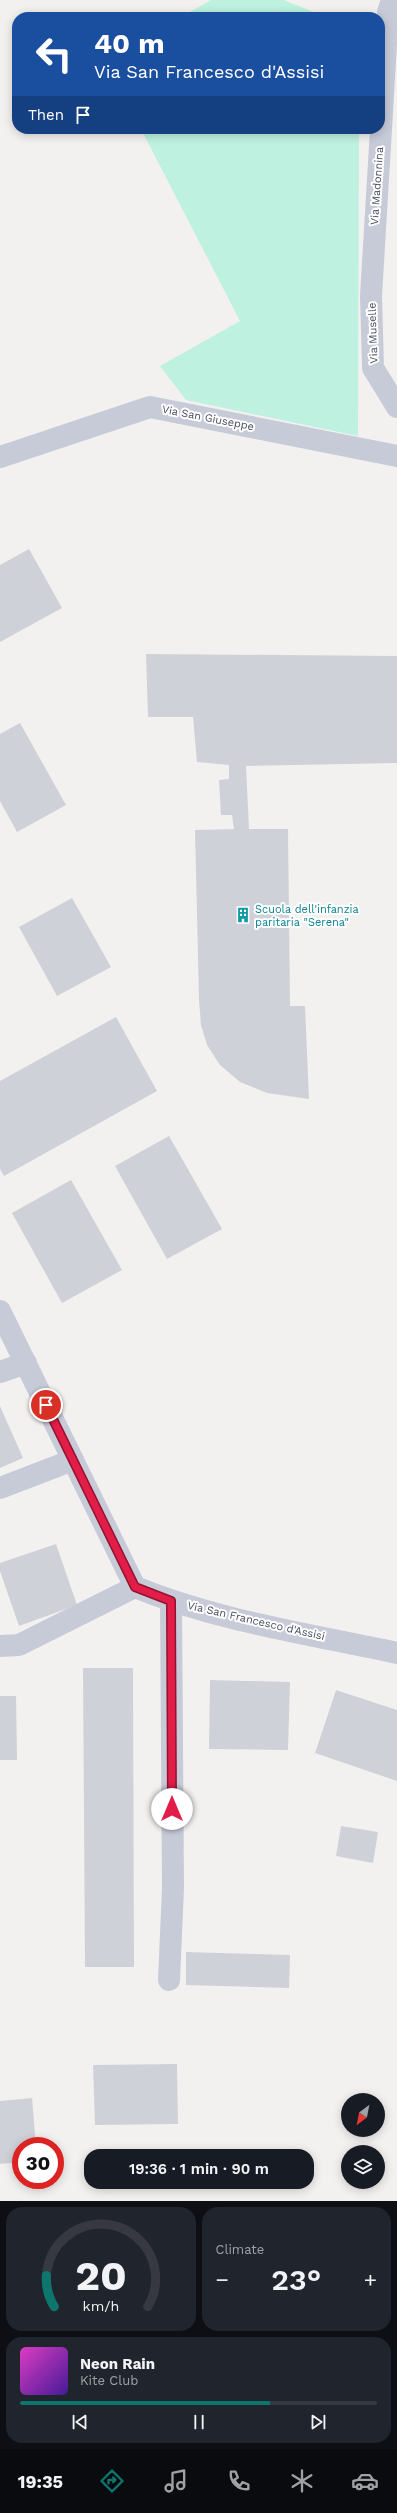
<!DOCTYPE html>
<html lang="en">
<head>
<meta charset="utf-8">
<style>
	:root { --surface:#171b24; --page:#20242c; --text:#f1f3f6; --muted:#9ea1a6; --line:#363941; --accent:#0f766e }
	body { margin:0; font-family:"Work Sans",sans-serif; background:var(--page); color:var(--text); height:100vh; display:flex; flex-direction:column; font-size:15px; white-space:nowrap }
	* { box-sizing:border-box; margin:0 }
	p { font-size:13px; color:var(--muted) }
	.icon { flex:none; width:22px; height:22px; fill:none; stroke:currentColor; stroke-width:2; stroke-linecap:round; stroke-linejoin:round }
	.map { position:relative; height:2201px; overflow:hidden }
	.sheet { display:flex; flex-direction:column; gap:6px; padding:6px; background:#0d0f14; flex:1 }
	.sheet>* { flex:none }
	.top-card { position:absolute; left:12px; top:12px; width:373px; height:122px; border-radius:16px; box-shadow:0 2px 10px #0003; background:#1a4fa0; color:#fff; overflow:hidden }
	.needle { width:26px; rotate:212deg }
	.fabs { position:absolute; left:341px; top:2093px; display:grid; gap:8px }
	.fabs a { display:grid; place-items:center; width:44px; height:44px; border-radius:50%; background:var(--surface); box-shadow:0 2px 10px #0003; font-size:20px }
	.speed { position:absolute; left:12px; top:2137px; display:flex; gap:8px; font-size:20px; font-weight:700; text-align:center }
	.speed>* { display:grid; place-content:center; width:52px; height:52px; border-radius:50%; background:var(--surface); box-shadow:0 2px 10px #0003; line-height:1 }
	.speed .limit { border:6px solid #d22; background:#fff; color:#111 }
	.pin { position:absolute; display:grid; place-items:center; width:34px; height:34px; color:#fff; margin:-17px; border:2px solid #fff; border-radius:50%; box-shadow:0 1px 4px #0007 }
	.me { position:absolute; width:44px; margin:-22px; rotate:0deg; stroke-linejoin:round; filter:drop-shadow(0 0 3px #0008) }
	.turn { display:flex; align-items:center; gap:14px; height:84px; padding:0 16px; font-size:18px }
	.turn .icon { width:52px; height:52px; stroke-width:2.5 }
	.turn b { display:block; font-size:28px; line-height:34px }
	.then { display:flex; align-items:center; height:38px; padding:0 16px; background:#0003; gap:8px; font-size:15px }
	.big { font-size:30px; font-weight:600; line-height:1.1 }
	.sheet .card { flex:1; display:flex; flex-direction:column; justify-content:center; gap:6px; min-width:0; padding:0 14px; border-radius:16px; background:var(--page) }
	.sheet .dial { align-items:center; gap:0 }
	.dial svg { height:104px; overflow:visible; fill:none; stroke:var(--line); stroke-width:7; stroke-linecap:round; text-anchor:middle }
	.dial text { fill:var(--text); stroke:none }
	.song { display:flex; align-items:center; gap:12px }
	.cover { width:48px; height:48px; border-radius:6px; background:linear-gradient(135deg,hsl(310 70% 55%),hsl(260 70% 35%)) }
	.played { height:4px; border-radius:2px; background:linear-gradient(90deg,var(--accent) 70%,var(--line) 70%) }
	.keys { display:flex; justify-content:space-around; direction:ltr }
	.heat { display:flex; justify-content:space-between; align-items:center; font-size:22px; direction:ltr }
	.sheet .tiles { flex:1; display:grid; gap:6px; grid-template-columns:1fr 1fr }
	.card:last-child { grid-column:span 2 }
	.trip { position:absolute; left:84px; top:2149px; width:230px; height:40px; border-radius:16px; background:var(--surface); box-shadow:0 2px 10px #0003; font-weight:600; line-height:40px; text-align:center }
	.tabs { display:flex; height:64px; justify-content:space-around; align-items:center; background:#090b0e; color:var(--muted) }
	.tabs .icon { width:28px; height:28px }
	.tabs .on { color:var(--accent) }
	.tabs b { font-size:18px; color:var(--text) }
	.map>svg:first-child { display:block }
	.green { fill:#bef1df }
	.building { fill:#cfd1d8 }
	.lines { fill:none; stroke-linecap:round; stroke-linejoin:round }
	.street { stroke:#c7cbd8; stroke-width:22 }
	.route-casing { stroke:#92132f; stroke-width:10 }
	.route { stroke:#e11d48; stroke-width:7 }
	.labels { text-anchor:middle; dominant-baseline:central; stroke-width:4; stroke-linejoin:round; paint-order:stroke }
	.street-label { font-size:11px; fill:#474e5f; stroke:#fff }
	.culture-label { font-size:11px; fill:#0d838f; stroke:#fff; text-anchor:start }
</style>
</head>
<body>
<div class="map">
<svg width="397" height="2201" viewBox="0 0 397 2201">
	<rect width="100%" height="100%" fill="#f3f1f0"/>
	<g class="green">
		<polygon points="211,0 284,0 326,17 181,17"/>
		<polygon points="141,129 359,129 358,436 186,400 160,366 240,321"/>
	</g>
	<g class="building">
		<polygon points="29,549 62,608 0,642 0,565"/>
		<polygon points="146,654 397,656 397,763 246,766 249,829 288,829 290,1006 305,1006 309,1099 267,1093 240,1082 220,1065 207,1045 201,1025 199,1000 195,830 234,829 232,815 221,815 219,780 229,779 229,765 197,762 193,717 148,717"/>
		<polygon points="20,723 66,805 17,832 0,801 0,734"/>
		<polygon points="72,898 111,967 57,996 19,927"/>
		<polygon points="116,1017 157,1091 4,1176 0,1169 0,1081"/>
		<polygon points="169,1136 222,1229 167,1259 115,1166"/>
		<polygon points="71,1180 122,1270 62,1303 12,1213"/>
		<polygon points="0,1406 23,1458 0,1468"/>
		<polygon points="56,1544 77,1605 19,1626 0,1571 0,1563"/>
		<polygon points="83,1668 133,1668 134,1967 85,1967"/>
		<polygon points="210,1680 290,1682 288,1750 209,1749"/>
		<polygon points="336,1690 397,1710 397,1781 315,1753"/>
		<polygon points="0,1696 16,1696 17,1760 0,1760"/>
		<polygon points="341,1826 378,1832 373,1863 336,1856"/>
		<polygon points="186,1952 290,1955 289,1988 186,1985"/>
		<polygon points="177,2064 178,2124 95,2125 93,2065"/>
		<polygon points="32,2098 36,2146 21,2146 21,2162 0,2164 0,2101"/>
	</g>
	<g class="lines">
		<g class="street">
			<polyline points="392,0 388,12 371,296 373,368 397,407"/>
			<polyline points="0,457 150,407 397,456"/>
			<path d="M0,1311L135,1587C218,1621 310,1634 397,1653"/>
			<polyline points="0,1372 26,1363"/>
			<polyline points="0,1488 73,1460"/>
			<polyline points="0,1646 19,1645 135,1587"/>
			<polyline points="169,1980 173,1888 171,1601"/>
		</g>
	</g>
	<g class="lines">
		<defs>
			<polyline id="route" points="46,1405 135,1587 171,1601 172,1809"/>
		</defs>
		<use href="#route" class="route-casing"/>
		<use href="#route" class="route"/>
	</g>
	<defs>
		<symbol id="building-bare" viewBox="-9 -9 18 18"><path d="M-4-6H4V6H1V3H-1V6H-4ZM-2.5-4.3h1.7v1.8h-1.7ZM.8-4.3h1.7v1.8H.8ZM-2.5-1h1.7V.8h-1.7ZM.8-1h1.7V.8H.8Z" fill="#0f9aa8" stroke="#fff" stroke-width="2.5" paint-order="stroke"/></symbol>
	</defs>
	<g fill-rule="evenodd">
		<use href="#building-bare" x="232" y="904" width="22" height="22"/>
	</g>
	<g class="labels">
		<g class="street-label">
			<text transform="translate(377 186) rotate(-86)">Via Madonnina</text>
			<text transform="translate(373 333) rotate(-92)">Via Muselle</text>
			<text transform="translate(208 418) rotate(11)">Via San Giuseppe</text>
			<text transform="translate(256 1621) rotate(13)">Via San Francesco d'Assisi</text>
		</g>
		<g class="culture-label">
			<text x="255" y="909">Scuola dell'infanzia<tspan x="255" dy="13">paritaria "Serena"</tspan></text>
		</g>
	</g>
</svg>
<div class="fabs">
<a><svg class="needle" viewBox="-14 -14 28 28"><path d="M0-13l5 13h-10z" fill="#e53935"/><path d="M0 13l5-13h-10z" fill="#9ea1a6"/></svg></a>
<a><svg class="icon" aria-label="layers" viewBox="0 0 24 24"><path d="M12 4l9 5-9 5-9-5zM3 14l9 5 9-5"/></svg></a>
</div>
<div class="speed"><div class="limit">30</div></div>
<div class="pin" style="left:46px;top:1405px;background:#d93025"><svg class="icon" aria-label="arrive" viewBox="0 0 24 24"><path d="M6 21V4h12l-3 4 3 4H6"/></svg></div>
<svg class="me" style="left:172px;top:1809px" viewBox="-20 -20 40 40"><circle r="19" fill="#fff"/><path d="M0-13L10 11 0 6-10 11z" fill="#e11d48"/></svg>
<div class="trip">19:36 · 1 min · 90 m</div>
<div class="top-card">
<div class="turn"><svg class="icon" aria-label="left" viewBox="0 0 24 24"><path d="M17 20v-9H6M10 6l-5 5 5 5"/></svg><div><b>40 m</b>Via San Francesco d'Assisi</div></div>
<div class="then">Then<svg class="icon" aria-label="arrive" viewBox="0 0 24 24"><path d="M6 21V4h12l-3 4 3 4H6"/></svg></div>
</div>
</div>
<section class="sheet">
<div class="tiles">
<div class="card dial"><svg viewBox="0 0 100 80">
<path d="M14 69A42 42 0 1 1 86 69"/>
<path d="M14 69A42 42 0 0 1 8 45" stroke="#0f766e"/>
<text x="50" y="56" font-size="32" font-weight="700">20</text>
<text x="50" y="72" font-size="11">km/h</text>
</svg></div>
<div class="card"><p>Climate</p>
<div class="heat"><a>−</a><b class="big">23°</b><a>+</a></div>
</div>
<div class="card">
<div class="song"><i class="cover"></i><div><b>Neon Rain</b><p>Kite Club</p></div></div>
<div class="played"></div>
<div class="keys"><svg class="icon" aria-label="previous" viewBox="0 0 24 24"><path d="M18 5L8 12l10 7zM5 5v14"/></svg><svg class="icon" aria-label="pause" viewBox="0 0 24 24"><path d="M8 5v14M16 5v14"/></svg><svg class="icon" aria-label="next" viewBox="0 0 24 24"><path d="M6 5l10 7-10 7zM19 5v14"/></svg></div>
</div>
</div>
</section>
<nav class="tabs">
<b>19:35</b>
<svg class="icon on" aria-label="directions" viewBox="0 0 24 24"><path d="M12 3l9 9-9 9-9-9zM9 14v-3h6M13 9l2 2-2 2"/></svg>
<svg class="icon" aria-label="music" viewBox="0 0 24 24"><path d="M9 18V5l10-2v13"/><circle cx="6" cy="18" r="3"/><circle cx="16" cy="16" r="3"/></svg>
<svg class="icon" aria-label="phone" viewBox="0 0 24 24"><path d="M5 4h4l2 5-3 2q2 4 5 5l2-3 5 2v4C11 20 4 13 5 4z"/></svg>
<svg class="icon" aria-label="climate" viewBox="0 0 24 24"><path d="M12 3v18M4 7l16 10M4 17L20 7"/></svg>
<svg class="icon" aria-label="car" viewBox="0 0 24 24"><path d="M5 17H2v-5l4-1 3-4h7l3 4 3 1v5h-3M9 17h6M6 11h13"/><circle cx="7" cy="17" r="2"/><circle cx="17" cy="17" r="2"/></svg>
</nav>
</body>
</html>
